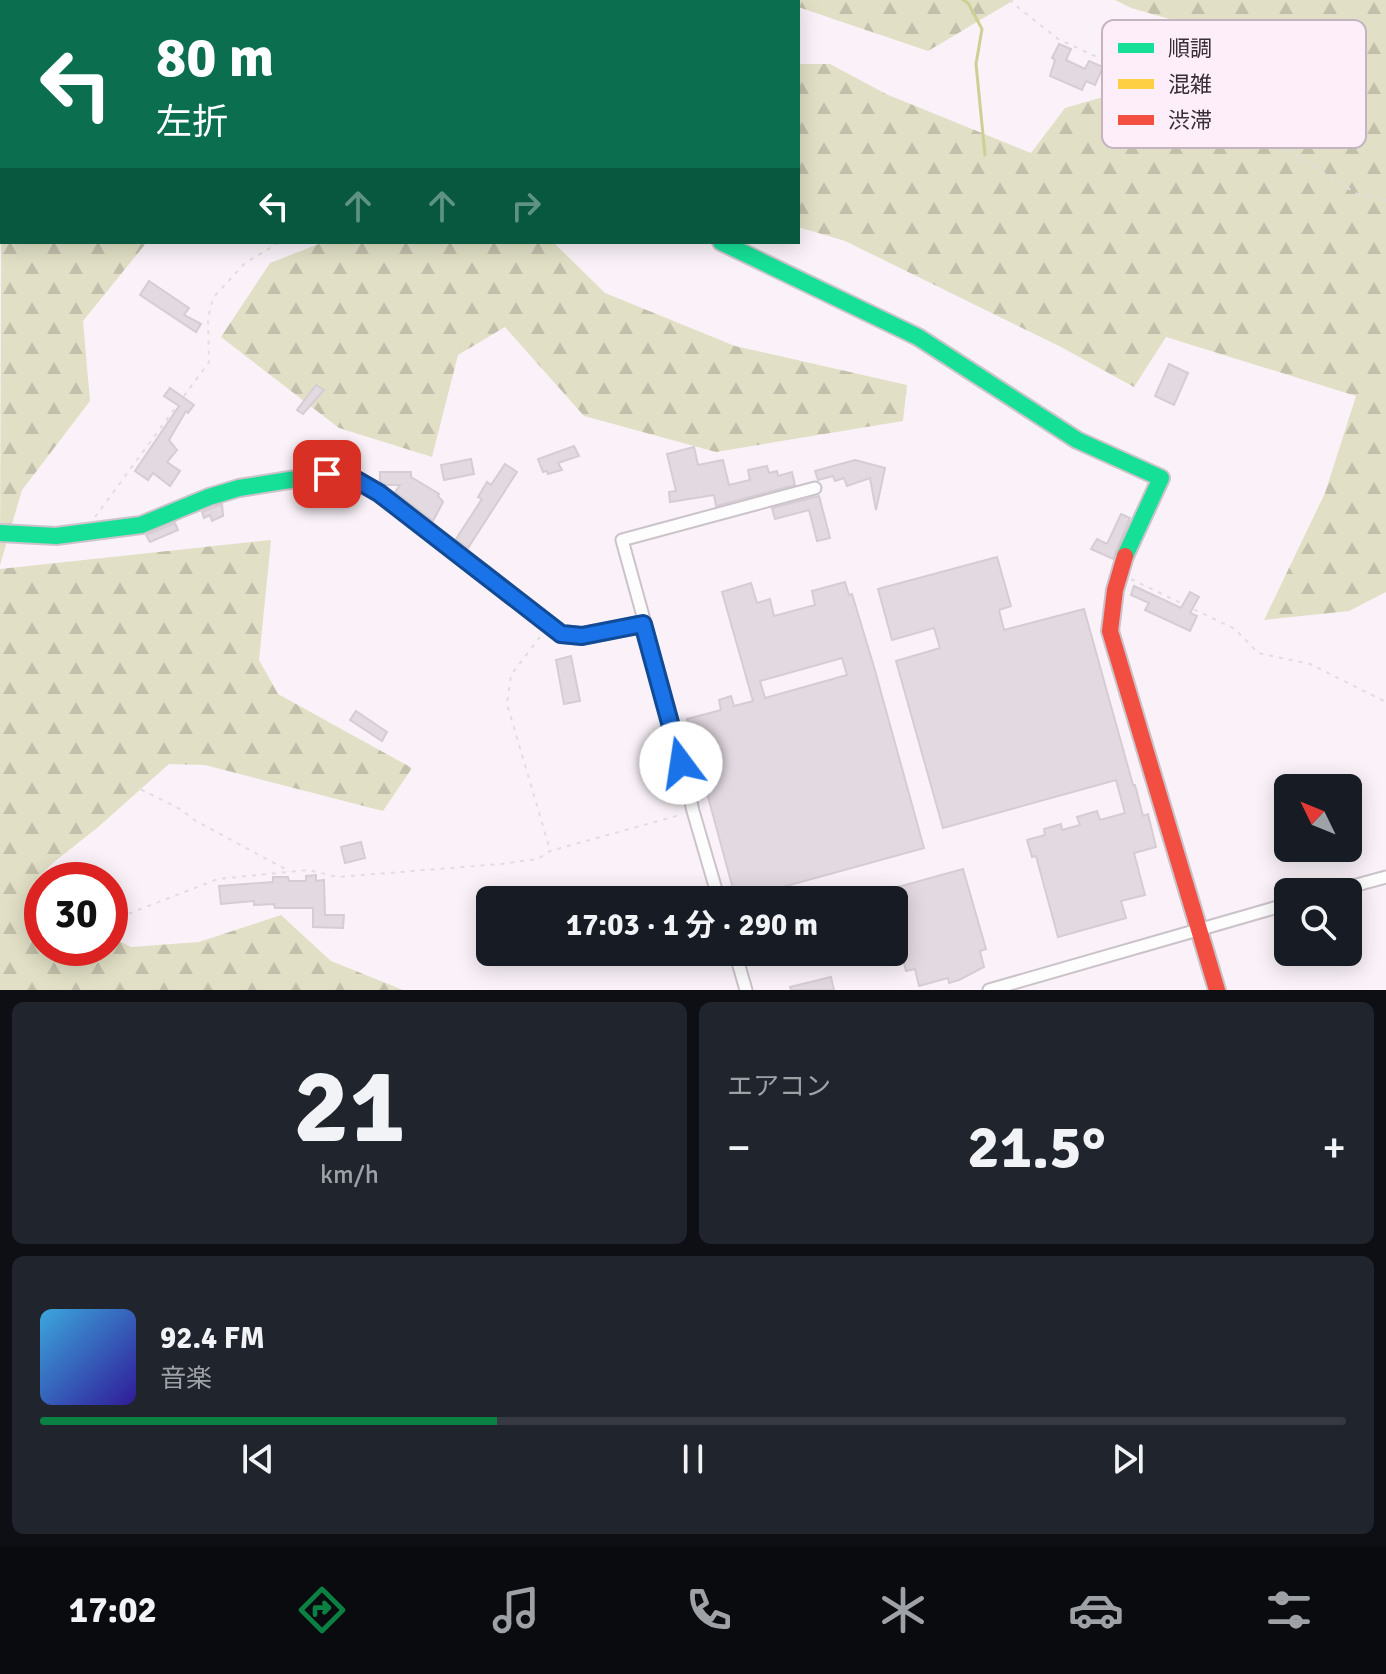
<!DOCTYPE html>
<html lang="ja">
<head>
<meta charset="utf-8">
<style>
	:root { --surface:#171b24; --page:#20242c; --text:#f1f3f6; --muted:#9ea1a6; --line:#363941; --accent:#0b8043 }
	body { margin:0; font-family:Signika,"Noto Sans JP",sans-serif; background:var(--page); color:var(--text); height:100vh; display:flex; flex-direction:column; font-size:30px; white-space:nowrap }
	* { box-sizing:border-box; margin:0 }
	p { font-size:26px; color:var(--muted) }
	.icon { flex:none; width:44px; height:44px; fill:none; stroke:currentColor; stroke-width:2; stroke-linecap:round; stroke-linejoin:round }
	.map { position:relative; height:990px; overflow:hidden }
	.sheet { display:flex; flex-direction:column; gap:12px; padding:12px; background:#0d0f14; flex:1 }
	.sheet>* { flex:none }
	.guide { position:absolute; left:0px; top:0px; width:800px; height:244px; box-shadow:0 4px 20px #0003; background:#0b6e4f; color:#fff; overflow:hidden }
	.needle { width:52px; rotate:313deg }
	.buttons { position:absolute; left:1274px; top:774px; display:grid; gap:16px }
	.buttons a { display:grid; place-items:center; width:88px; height:88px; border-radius:12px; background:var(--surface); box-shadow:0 4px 20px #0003; font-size:40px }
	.speed { position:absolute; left:24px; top:862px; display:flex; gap:16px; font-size:40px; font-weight:700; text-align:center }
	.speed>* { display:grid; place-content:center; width:104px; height:104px; border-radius:50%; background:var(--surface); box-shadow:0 4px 20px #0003; line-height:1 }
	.speed .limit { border:12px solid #d22; background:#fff; color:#111 }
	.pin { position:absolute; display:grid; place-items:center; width:68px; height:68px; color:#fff; margin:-34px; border-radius:16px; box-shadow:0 4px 12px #0006 }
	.me { position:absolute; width:88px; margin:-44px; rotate:346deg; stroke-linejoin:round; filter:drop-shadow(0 0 6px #0008) }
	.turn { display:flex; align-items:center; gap:28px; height:168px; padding:0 24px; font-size:36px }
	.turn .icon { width:104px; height:104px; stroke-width:2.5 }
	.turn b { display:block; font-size:56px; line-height:68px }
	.lanes { display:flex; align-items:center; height:76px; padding:0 24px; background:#0003; justify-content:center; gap:40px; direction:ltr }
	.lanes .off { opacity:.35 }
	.big { font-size:60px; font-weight:700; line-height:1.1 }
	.sheet .tile { flex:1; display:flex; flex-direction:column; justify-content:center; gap:12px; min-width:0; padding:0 28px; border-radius:12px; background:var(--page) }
	.sheet .dial { align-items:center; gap:0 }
	.dial b { font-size:104px; line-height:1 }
	.song { display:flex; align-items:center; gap:24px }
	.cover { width:96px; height:96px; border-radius:12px; background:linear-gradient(135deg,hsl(200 70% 55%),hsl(250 70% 35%)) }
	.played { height:8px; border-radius:4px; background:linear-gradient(90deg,var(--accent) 35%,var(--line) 35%) }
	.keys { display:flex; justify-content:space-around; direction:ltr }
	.heat { display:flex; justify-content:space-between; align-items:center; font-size:44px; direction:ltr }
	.sheet .tiles { flex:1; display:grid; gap:12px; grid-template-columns:1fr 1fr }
	.tile:last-child { grid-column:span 2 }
	.trip { position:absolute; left:476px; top:886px; width:432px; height:80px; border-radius:12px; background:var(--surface); box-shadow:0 4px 20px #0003; font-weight:700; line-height:80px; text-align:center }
	.menu { display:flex; height:128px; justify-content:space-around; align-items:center; background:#090b0e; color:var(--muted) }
	.menu .icon { width:56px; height:56px }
	.menu .current { color:var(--accent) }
	.menu b { font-size:36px; color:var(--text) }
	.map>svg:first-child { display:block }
	.forest { fill:url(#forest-firs) }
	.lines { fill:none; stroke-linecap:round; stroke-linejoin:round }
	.stream { stroke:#cdd094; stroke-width:3 }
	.building { fill:#e3dae1; stroke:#d6cdd4; stroke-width:2; fill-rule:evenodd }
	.street-casing { stroke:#cbc3c9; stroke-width:15 }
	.fast-casing { stroke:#cbc3c9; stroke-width:20 }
	.slow-casing { stroke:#cbc3c9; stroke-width:20 }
	.jam-casing { stroke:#cbc3c9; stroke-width:20 }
	.path { stroke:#e0dedf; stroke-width:2; stroke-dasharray:4 6; stroke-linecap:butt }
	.street { stroke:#fefdfe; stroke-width:11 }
	.fast { stroke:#16e098; stroke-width:16 }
	.slow { stroke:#ffcf43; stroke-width:16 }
	.jam { stroke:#f24e42; stroke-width:16 }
	.route-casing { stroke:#114b97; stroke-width:20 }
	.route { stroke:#1a73e8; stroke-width:14 }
	.key { fill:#feeefa; stroke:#c3b4bf; stroke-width:2 }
	.key-label { font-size:22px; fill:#382e36 }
</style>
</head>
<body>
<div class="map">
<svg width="1386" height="990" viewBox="0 0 1386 990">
	<defs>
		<pattern id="forest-firs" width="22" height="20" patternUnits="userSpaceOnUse" patternTransform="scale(2)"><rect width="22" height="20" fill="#e1e0c6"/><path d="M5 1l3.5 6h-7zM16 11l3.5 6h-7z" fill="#c2c0ab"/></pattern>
	</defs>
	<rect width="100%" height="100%" fill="#faf2f8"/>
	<g class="forest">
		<polygon points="14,0 656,0 657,2 13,2"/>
		<polygon points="792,0 1014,0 928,51 798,7 798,2"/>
		<polygon points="1115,0 1386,0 1386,592 1349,611 1264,620 1325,493 1356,396 1166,337 1134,387 1061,347 845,241 798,227 798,64 830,64 886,94 1031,153 1065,108 1214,65 1225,35 1131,8"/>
		<polygon points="2,20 2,242 147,242 83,321 90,401 22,490 0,565"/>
		<polygon points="324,242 553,242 605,293 735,346 907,385 903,421 716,452 584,416 505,327 458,355 432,457 339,428 221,337 270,263"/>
		<polygon points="271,540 259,660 278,694 412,768 383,811 205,765 169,764 97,828 54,862 36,880 42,889 42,948 110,948 110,936 131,947 199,942 281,915 331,961 403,990 0,990 0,569"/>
	</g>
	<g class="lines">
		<g class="stream">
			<polyline points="619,0 622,2"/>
			<polyline points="963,0 968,3 982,29 976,64 985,155"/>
			<polyline points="674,2 676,0"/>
		</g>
	</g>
	<g class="building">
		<polygon points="1059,44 1071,49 1066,60 1085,69 1089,61 1103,67 1095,85 1086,81 1082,90 1050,76 1055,60 1052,58"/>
		<polygon points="149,281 189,308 184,315 201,324 196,332 140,295"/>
		<polygon points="1169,364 1188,373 1174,405 1155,396"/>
		<polygon points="316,385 324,390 303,414 297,410"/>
		<polygon points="170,388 194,405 188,413 186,411 169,440 177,450 167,462 180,471 170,486 153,473 148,480 135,471 179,406 164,396"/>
		<polygon points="574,446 579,456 558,463 562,470 548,474 547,471 543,472 538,459"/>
		<polygon points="694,447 698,465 723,460 729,485 750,480 748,470 767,466 769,473 777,471 778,476 792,472 795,485 716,506 714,495 670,502 669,492 676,491 667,454"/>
		<polygon points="471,459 474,474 444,480 441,465"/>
		<polygon points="855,460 885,468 876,510 870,478 847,486 844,478 835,481 833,476 818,480 815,471"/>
		<polygon points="505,464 517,472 468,548 456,539 482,499 478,497 487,482 491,485"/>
		<polygon points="380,472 411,472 411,477 439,494 438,496 443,502 433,521 395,492 400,485 386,485 380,481"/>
		<polygon points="819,496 830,538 817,541 809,510 775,519 772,508"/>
		<polygon points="222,504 223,516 212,521 210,515 204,518 202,512"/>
		<polygon points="1121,514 1130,518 1113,559 1091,549 1097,539 1107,544"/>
		<polygon points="175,523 178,530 150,542 146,535"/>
		<polygon points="997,557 1011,606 999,610 1004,630 1084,609 1133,785 1135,785 1143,816 1148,814 1156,847 1134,853 1145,895 1121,901 1126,918 1058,937 1036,856 1032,857 1027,840 1045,835 1044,829 1061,824 1062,830 1080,825 1077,817 1097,811 1100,820 1125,813 1116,780 943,828 896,661 940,648 934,628 892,640 878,589"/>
		<path d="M845,582L849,595L852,594L874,667L924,848L736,900L687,719L721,710L719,700L731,696L734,706L753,701L722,592L751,583L757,603L770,599L774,616L815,605L812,591ZM842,658L847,675L765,698L760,681Z"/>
		<polygon points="1134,586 1181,608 1190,592 1199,597 1190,613 1197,616 1190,631 1145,610 1149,603 1131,595"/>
		<polygon points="571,656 580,701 564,704 556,660"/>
		<polygon points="356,711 387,732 382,741 350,720"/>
		<polygon points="361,842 365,858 345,863 341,847"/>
		<polygon points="963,869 986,949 980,951 984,967 959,980 949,983 948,978 919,986 915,969 906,971 894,927 894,900 863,900 862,897"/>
		<polygon points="316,875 316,881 324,880 325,915 344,915 343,928 313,927 313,908 275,908 274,904 254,905 254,901 221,904 219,886 273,882 273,877 288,877 289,881 306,881 306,876"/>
		<polygon points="831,977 834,990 791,990 790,987"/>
	</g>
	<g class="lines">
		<defs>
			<g id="street">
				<polyline points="470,0 471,2"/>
				<polyline points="1331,892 1386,877"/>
				<polyline points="719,900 693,811 670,714 622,540 815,488"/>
				<polyline points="735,952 746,990"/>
				<polyline points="989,990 1288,904"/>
			</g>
			<g id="fast">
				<polyline points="721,242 918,337 1077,440 1161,478 1125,556"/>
				<polyline points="0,533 56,536 141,525 209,497 239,488 327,474 353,478 379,493 484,574"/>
			</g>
			<polyline id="slow" points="484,574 561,634 582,636 643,624"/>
			<polyline id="jam" points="1125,556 1115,590 1110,631 1217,990"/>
		</defs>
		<use href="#street" class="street-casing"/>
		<use href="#fast" class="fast-casing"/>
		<use href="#slow" class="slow-casing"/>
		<use href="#jam" class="jam-casing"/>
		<g class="path">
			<polyline points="1009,0 1058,39 1097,57 1128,66 1161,86 1209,100 1357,194 1386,200"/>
			<polyline points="95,517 209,362 208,318 213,298 245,263 280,242"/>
			<polyline points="1131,579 1235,629 1258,653 1310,664 1386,702"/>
			<polyline points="540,637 511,675 507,704 550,850"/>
			<polyline points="132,785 180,809 196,821 289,871"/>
			<polyline points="110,921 218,879 308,870 338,877 500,864 538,859 550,851 680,815"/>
		</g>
		<use href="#street" class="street"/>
		<use href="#fast" class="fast"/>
		<use href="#slow" class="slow"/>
		<use href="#jam" class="jam"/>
	</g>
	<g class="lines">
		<defs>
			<polyline id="route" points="327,474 353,478 379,493 561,634 582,636 643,624 681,763"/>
		</defs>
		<use href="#route" class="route-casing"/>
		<use href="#route" class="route"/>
	</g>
	<rect x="1102" y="20" width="264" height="128" rx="12" class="key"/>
	<rect x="1118" y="43" width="36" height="10" fill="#16e098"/>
	<rect x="1118" y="79" width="36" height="10" fill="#ffcf43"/>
	<rect x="1118" y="115" width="36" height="10" fill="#f24e42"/>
	<g class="key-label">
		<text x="1168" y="56">順調</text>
		<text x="1168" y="92">混雑</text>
		<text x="1168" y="128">渋滞</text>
	</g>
</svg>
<div class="buttons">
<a><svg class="needle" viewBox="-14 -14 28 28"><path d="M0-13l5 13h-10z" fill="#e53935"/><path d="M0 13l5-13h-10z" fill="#9ea1a6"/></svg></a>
<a><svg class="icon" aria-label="search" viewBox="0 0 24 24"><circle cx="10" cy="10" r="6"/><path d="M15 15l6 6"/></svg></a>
</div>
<div class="speed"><div class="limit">30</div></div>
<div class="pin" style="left:327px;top:474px;background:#d93025"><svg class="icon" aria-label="arrive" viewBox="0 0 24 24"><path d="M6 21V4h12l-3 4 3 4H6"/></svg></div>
<svg class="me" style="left:681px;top:763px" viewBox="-20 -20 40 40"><circle r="19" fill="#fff"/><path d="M0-13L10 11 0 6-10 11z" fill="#1a73e8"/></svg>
<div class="trip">17:03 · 1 分 · 290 m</div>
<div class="guide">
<div class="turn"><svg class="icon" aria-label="left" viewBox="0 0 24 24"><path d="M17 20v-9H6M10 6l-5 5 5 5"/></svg><div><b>80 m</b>左折</div></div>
<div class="lanes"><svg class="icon" aria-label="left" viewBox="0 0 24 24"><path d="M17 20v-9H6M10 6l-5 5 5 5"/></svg><svg class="icon off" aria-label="ahead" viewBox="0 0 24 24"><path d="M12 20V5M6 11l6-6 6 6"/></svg><svg class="icon off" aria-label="ahead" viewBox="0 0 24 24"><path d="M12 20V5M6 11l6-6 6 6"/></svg><svg class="icon off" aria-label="right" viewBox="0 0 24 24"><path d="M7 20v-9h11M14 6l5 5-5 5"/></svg></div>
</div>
</div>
<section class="sheet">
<div class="tiles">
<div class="tile dial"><b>21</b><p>km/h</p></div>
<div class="tile"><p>エアコン</p>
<div class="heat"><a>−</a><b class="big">21.5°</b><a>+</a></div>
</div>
<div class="tile">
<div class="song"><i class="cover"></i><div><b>92.4 FM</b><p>音楽</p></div></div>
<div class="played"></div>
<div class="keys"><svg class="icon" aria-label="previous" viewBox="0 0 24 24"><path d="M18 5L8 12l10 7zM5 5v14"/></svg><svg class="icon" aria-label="pause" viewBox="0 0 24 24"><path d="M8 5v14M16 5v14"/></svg><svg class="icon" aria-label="next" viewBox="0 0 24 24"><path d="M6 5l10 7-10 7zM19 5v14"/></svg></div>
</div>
</div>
</section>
<nav class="menu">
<b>17:02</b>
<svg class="icon current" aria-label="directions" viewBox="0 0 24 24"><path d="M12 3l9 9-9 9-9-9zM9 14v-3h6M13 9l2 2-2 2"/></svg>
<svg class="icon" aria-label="music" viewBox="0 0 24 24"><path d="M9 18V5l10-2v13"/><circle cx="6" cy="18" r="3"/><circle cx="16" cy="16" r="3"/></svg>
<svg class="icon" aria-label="phone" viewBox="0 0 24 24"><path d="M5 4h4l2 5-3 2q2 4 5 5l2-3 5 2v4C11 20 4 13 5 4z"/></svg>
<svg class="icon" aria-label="climate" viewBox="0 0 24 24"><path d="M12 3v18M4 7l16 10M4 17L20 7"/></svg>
<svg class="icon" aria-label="car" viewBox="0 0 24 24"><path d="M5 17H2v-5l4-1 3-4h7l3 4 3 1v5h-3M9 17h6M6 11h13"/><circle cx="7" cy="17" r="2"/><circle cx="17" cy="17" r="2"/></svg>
<svg class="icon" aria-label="filters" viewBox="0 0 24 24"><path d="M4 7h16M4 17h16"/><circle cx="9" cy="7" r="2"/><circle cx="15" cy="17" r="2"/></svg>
</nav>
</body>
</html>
